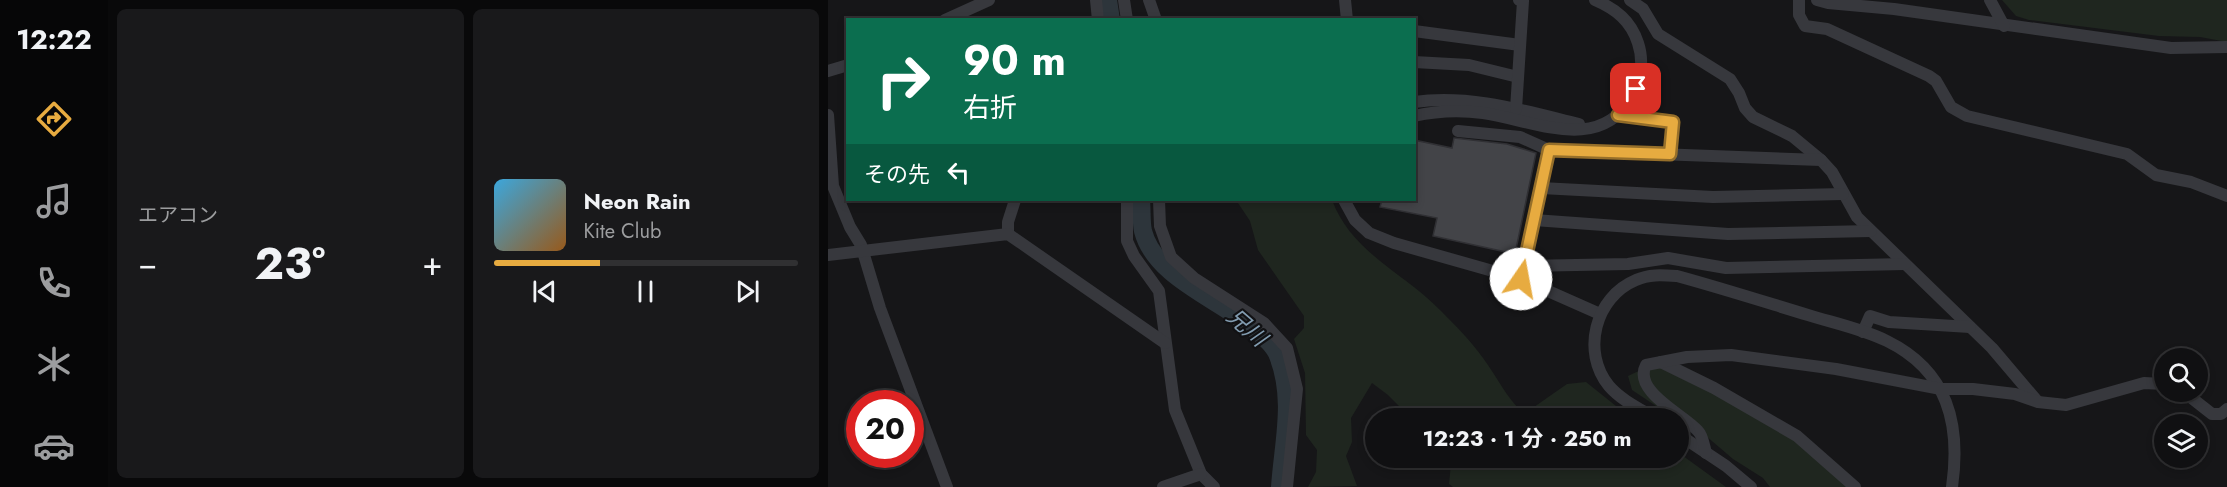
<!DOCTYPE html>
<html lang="ja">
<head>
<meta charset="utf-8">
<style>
	:root { --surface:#101012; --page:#19191b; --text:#f1f3f6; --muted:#9c9d9f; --line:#303032; --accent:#e7ab40 }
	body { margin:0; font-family:Jost,"Noto Sans JP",sans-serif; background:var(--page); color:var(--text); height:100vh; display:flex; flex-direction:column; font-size:22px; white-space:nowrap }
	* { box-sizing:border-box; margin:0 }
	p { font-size:20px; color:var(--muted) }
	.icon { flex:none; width:33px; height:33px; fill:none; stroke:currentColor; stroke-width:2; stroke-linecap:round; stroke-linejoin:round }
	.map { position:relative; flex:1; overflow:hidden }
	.panel { display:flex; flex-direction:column; gap:9px; padding:9px; background:#09090a; width:720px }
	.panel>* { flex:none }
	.banner { position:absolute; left:18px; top:18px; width:570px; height:183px; border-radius:0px; box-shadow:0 3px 9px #0003,0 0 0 2px var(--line); background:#0b6e4f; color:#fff; overflow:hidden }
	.controls { position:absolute; left:1326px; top:348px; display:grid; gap:12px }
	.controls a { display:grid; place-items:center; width:54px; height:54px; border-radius:50%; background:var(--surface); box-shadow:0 3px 9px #0003,0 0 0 2px var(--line); font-size:30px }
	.speed { position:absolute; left:18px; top:390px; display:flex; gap:12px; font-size:30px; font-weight:700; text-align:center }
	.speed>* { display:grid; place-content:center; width:78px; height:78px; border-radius:50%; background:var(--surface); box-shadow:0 3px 9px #0003,0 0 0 2px var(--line); line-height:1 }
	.speed .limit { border:9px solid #d22; background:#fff; color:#111 }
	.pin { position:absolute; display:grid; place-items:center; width:51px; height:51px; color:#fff; margin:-26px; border-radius:12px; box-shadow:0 3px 9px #0006 }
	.me { position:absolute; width:66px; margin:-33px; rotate:12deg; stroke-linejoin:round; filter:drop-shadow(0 0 4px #0008) }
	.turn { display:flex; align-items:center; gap:21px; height:126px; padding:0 18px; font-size:27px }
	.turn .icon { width:78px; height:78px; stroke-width:2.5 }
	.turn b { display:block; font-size:42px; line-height:51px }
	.then { display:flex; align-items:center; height:57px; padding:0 18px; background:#0003; gap:12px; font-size:22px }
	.big { font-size:45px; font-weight:700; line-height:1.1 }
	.panel .tile { flex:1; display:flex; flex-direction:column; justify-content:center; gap:9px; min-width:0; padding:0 21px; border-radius:9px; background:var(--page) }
	.song { display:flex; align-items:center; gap:18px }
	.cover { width:72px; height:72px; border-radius:9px; background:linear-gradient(135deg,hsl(200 70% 55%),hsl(30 70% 35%)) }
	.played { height:6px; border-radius:3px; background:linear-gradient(90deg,var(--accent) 35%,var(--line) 35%) }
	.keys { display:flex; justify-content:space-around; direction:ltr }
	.heat { display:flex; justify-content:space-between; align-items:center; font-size:33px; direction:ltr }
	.panel .tiles { flex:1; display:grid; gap:9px; grid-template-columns:repeat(2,1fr) }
	.trip { position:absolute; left:537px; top:408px; width:324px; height:60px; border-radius:30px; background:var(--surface); box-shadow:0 3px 9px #0003,0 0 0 2px var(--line); font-weight:700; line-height:60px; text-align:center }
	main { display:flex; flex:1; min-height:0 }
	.dock { display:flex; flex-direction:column; width:108px; justify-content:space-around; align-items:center; background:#060607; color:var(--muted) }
	.dock .icon { width:42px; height:42px }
	.dock .selected { color:var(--accent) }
	.dock b { font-size:27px; color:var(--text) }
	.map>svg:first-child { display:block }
	.green { fill:#1f261f }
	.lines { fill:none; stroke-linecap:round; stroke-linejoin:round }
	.river { stroke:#2d353b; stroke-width:18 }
	.building { fill:#434448; stroke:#303034; stroke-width:1.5 }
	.minor { stroke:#37383d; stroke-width:12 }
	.route-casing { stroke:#966f2a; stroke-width:15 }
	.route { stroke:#e7ab40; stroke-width:10 }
	.labels { text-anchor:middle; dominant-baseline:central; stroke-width:4.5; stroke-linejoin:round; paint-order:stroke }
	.water-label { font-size:22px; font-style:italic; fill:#829cb0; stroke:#111113 }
</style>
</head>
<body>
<main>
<nav class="dock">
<b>12:22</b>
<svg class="icon selected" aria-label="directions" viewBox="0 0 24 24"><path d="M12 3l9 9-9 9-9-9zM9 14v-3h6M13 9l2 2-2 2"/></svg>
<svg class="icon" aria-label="music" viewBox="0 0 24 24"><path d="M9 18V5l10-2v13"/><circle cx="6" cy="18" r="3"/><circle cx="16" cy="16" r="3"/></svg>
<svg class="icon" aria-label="phone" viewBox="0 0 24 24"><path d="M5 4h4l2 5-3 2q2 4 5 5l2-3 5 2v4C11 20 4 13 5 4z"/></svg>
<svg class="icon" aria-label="climate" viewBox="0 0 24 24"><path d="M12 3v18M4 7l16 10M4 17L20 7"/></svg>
<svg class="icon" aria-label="car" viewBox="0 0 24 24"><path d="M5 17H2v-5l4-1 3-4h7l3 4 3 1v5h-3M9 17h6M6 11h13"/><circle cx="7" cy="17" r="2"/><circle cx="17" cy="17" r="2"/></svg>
</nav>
<section class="panel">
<div class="tiles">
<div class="tile"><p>エアコン</p>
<div class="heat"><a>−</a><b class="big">23°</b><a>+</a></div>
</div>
<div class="tile">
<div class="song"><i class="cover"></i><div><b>Neon Rain</b><p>Kite Club</p></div></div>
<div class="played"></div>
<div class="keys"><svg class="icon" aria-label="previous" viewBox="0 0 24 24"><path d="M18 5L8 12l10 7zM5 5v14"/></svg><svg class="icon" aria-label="pause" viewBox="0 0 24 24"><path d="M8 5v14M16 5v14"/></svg><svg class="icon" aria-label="next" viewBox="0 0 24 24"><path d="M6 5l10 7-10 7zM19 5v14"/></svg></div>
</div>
</div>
</section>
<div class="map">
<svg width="1399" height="487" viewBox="0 0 1399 487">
	<rect width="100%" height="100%" fill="#161618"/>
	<g class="green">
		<polygon points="1174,0 1399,0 1399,42 1372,37 1331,36 1201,20 1188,16"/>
		<path d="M408,200H504C524,253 575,272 612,310C627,325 643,341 655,358C670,378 677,396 696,414L739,384L758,382L803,418H583L560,395L544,383L523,418L524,442L518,456L529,486L480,487L488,472L489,450L478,435L477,373L466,339L476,328V316L430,250L422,221Z"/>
		<polygon points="830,366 952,427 1024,487 942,487 935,478 905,459 864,424 828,406 804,390 800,376 817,368"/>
		<polygon points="851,453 898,487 625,487 621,484 623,464 620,458 850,458"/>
	</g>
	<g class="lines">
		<g class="river">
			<polyline points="280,0 283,20"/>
			<path d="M313,200C314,210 313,222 315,231C327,278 393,300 426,329C435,336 446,345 450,356C467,400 455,442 452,487"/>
		</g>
	</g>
	<polygon class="building" points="626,138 679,144 708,153 687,254 605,236 609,218 552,207 554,200 586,200 586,140 624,148"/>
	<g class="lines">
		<g class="minor">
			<polyline points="268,0 270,20"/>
			<polyline points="296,0 299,20"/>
			<polyline points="321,0 328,20"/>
			<polyline points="517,0 519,20"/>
			<polyline points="802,0 815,9 830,34 902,79 911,93 917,108 925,117 964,136 993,160 1004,172 1029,217 1164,348 1209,401"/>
			<polyline points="971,0 971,15 977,26 999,29 1101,76 1108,81 1123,107 1139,116 1299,154 1328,175 1363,182 1399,196"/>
			<polyline points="989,0 1000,3 1066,9 1343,48 1399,47"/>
			<polyline points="1162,0 1176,26"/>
			<polyline points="117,20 161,0"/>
			<polyline points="586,31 692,45"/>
			<polyline points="586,62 641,65 690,77"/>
			<polyline points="0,71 20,65"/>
			<path d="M586,102C642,94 697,111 751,124L752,129"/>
			<polyline points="688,109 695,1 691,0"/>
			<polyline points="0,115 5,186 22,227 33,245 52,308 119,487"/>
			<polyline points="790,115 845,122 842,154"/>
			<path d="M586,116C608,111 633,110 655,113C705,120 772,155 804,96C813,81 816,61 810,43C803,21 788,9 767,0"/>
			<polyline points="630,131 692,137 721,150 993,160"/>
			<polyline points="713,188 885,197 1015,194"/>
			<polyline points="299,200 299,241 306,256 331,291 347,410 373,474 386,487"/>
			<polyline points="331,200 332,226 343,257 366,278 436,323 459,348 469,389 459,487"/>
			<polyline points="516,200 527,220 541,233 566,243 693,279 772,314"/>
			<polyline points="706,220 900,234 1043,231"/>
			<polyline points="180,234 180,222 187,200"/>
			<polyline points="0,255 180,234 337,343"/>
			<polyline points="695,266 800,264 840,258 898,268 1077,264"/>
			<polyline points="694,272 721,150"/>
			<polyline points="1035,332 1042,316 1061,322 1142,327"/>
			<polyline points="833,362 886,388 969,436 1027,487"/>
			<polyline points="1356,392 1384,414 1393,414 1399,409"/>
			<path d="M827,418C812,409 793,400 781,386C753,352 767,297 808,280C821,274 834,275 849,276C893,288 937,302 980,315C1006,323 1035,329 1059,341C1120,371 1133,424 1124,487"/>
			<polyline points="850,434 898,466 923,487"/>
			<path d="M878,453C876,446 875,436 870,431C856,415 804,391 818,365L859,357L903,355L1008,369L1113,389H1145L1187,394L1210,402L1238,405L1316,383L1336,384"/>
			<polyline points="335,487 373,474"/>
		</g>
	</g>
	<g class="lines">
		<defs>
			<polyline id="route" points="693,279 721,150 842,154 845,122 790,115 800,105 808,89"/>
		</defs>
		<use href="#route" class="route-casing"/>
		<use href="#route" class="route"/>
	</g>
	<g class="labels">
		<g class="water-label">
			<text transform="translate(419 327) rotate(41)">兄川</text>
		</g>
	</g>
</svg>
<div class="controls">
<a><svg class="icon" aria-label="search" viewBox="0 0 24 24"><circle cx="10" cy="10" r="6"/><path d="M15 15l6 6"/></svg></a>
<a><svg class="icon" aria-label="layers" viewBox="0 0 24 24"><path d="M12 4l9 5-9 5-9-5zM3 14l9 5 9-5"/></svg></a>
</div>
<div class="speed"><div class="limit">20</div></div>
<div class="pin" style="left:808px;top:89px;background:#d93025"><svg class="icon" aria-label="arrive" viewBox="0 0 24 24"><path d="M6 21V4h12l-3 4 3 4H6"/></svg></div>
<svg class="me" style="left:693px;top:279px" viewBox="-20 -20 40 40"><circle r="19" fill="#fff"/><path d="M0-13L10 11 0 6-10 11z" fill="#e7ab40"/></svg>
<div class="trip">12:23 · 1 分 · 250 m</div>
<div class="banner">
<div class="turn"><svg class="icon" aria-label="right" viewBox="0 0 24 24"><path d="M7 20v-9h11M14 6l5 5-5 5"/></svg><div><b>90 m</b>右折</div></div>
<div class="then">その先<svg class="icon" aria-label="left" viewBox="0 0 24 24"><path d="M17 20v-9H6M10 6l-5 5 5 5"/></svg></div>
</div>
</div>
</main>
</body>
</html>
